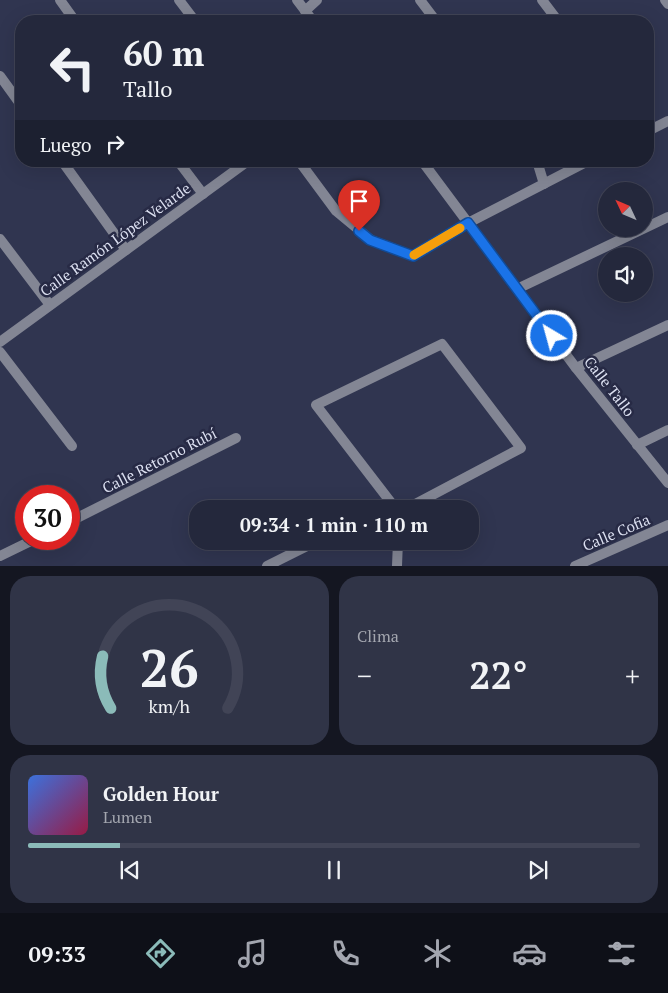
<!DOCTYPE html>
<html lang="es">
<head>
<meta charset="utf-8">
<style>
	:root { --surface:#24283c; --page:#303447; --text:#f1f3f6; --muted:#a3a6af; --line:#414456; --accent:#8bbbb9 }
	body { margin:0; font-family:"PT Serif",serif; background:var(--page); color:var(--text); height:100vh; display:flex; flex-direction:column; font-size:19px; white-space:nowrap }
	* { box-sizing:border-box; margin:0 }
	p { font-size:16px; color:var(--muted) }
	.icon { flex:none; width:28px; height:28px; fill:none; stroke:currentColor; stroke-width:2; stroke-linecap:round; stroke-linejoin:round }
	.map { position:relative; height:566px; overflow:hidden }
	.side { display:flex; flex-direction:column; gap:10px; padding:10px; background:#141621; flex:1 }
	.side>* { flex:none }
	.guide { position:absolute; left:15px; top:15px; width:639px; height:152px; border-radius:20px; box-shadow:0 5px 20px #0002,0 0 0 1px var(--line); background:#24283c; color:var(--text); overflow:hidden }
	.needle { width:32px; rotate:314deg }
	.buttons { position:absolute; left:598px; top:182px; display:grid; gap:10px }
	.buttons a { display:grid; place-items:center; width:55px; height:55px; border-radius:50%; background:var(--surface); box-shadow:0 5px 20px #0002,0 0 0 1px var(--line); font-size:25px }
	.speed { position:absolute; left:15px; top:485px; display:flex; gap:10px; font-size:25px; font-weight:700; text-align:center }
	.speed>* { display:grid; place-content:center; width:65px; height:65px; border-radius:50%; background:var(--surface); box-shadow:0 5px 20px #0002,0 0 0 1px var(--line); line-height:1 }
	.speed .limit { border:8px solid #d22; background:#fff; color:#111 }
	.pin { position:absolute; display:grid; place-items:center; width:42px; height:42px; color:#fff; margin:-51px -21px; border-radius:50% 50% 50% 0; rotate:-45deg; box-shadow:0 0 5px #0007 }
	.pin .icon { rotate:45deg }
	.me { position:absolute; width:55px; margin:-28px; rotate:323deg; stroke-linejoin:round; filter:drop-shadow(0 0 4px #0008) }
	.turn { display:flex; align-items:center; gap:18px; height:105px; padding:0 25px; font-size:22px }
	.turn .icon { width:65px; height:65px; stroke-width:2.5 }
	.turn b { display:block; font-size:35px; line-height:42px }
	.then { display:flex; align-items:center; height:48px; padding:0 25px; background:#0003; gap:10px; font-size:19px }
	.big { font-size:38px; font-weight:700; line-height:1.1 }
	.side .card { flex:1; display:flex; flex-direction:column; justify-content:center; gap:8px; min-width:0; padding:0 18px; border-radius:20px; background:var(--page) }
	.side .dial { align-items:center; gap:0 }
	.dial svg { height:130px; overflow:visible; fill:none; stroke:var(--line); stroke-width:7; stroke-linecap:round; text-anchor:middle }
	.dial text { fill:var(--text); stroke:none }
	.song { display:flex; align-items:center; gap:15px }
	.cover { width:60px; height:60px; border-radius:8px; background:linear-gradient(135deg,hsl(220 70% 55%),hsl(340 70% 35%)) }
	.played { height:5px; border-radius:2px; background:linear-gradient(90deg,var(--accent) 15%,var(--line) 15%) }
	.keys { display:flex; justify-content:space-around; direction:ltr }
	.heat { display:flex; justify-content:space-between; align-items:center; font-size:28px; direction:ltr }
	.side .tiles { flex:1; display:grid; gap:10px; grid-template-columns:1fr 1fr }
	.card:last-child { grid-column:span 2 }
	.trip { position:absolute; left:189px; top:500px; width:290px; height:50px; border-radius:20px; background:var(--surface); box-shadow:0 5px 20px #0002,0 0 0 1px var(--line); font-weight:700; line-height:50px; text-align:center }
	.menu { display:flex; height:80px; justify-content:space-around; align-items:center; background:#0e1018; color:var(--muted) }
	.menu .icon { width:35px; height:35px }
	.menu .on { color:var(--accent) }
	.menu b { font-size:22px; color:var(--text) }
	.map>svg:first-child { display:block }
	.lines { fill:none; stroke-linecap:round; stroke-linejoin:round }
	.minor { stroke:#838694; stroke-width:10 }
	.route-casing { stroke:#114b97; stroke-width:12 }
	.route { stroke:#1a73e8; stroke-width:9 }
	.slow { stroke:#f59e0b; stroke-width:9 }
	.labels { text-anchor:middle; dominant-baseline:central; stroke-width:5; stroke-linejoin:round; paint-order:stroke }
	.street-label { font-size:15px; fill:#dbdff0; stroke:#272a45 }
</style>
</head>
<body>
<div class="map">
<svg width="668" height="566" viewBox="0 0 668 566">
	<rect width="100%" height="100%" fill="#303550"/>
	<g class="lines">
		<g class="minor">
			<polyline points="60,0 75,21"/>
			<polyline points="179,0 195,21"/>
			<polyline points="297,0 313,21"/>
			<polyline points="420,0 436,21"/>
			<polyline points="542,0 558,21"/>
			<polyline points="665,0 668,4"/>
			<polyline points="305,11 317,0"/>
			<polyline points="0,76 21,105"/>
			<polyline points="648,131 668,121"/>
			<polyline points="62,161 126,250"/>
			<polyline points="178,161 203,194"/>
			<polyline points="299,161 336,211 371,240 413,256 468,223 588,161"/>
			<polyline points="422,161 576,368 668,483"/>
			<polyline points="537,161 544,184"/>
			<polyline points="0,239 50,305"/>
			<polyline points="517,289 668,217"/>
			<polyline points="0,342 248,161"/>
			<polyline points="0,352 72,446"/>
			<polyline points="576,368 668,325"/>
			<polyline points="637,445 668,430"/>
			<polyline points="396,509 316,405 442,344 521,448 406,509"/>
			<polyline points="69,522 236,438"/>
			<polyline points="0,556 35,539"/>
			<polyline points="267,566 315,542"/>
			<polyline points="397,566 398,541"/>
			<polyline points="575,566 668,525"/>
		</g>
	</g>
	<g class="lines">
		<defs>
			<polyline id="route" points="359,231 370,240 413,256 468,223 552,336"/>
		</defs>
		<use href="#route" class="route-casing"/>
		<use href="#route" class="route"/>
		<polyline class="slow" points="414,255 460,228"/>
	</g>
	<g class="labels">
		<g class="street-label">
			<text transform="translate(115 239) rotate(-36)">Calle Ramón López Velarde</text>
			<text transform="translate(610 386) rotate(52)">Calle Tallo</text>
			<text transform="translate(159 460) rotate(-27)">Calle Retorno Rubí</text>
			<text transform="translate(616 532) rotate(-23)">Calle Cofia</text>
		</g>
	</g>
</svg>
<div class="buttons">
<a><svg class="needle" viewBox="-14 -14 28 28"><path d="M0-13l5 13h-10z" fill="#e53935"/><path d="M0 13l5-13h-10z" fill="#a3a6af"/></svg></a>
<a><svg class="icon" aria-label="sound" viewBox="0 0 24 24"><path d="M4 9h4l5-4v14l-5-4H4zM17 9q2 3 0 6"/></svg></a>
</div>
<div class="speed"><div class="limit">30</div></div>
<div class="pin" style="left:359px;top:231px;background:#d93025"><svg class="icon" aria-label="arrive" viewBox="0 0 24 24"><path d="M6 21V4h12l-3 4 3 4H6"/></svg></div>
<svg class="me" style="left:552px;top:336px" viewBox="-20 -20 40 40"><circle r="17" fill="#1a73e8" stroke="#fff" stroke-width="3"/><path d="M0-11L8 9 0 5-8 9z" fill="#fff"/></svg>
<div class="trip">09:34 · 1 min · 110 m</div>
<div class="guide">
<div class="turn"><svg class="icon" aria-label="left" viewBox="0 0 24 24"><path d="M17 20v-9H6M10 6l-5 5 5 5"/></svg><div><b>60 m</b>Tallo</div></div>
<div class="then">Luego<svg class="icon" aria-label="right" viewBox="0 0 24 24"><path d="M7 20v-9h11M14 6l5 5-5 5"/></svg></div>
</div>
</div>
<section class="side">
<div class="tiles">
<div class="card dial"><svg viewBox="0 0 100 80">
<path d="M14 69A42 42 0 1 1 86 69"/>
<path d="M14 69A42 42 0 0 1 9 37" stroke="#8bbbb9"/>
<text x="50" y="56" font-size="32" font-weight="700">26</text>
<text x="50" y="72" font-size="11">km/h</text>
</svg></div>
<div class="card"><p>Clima</p>
<div class="heat"><a>−</a><b class="big">22°</b><a>+</a></div>
</div>
<div class="card">
<div class="song"><i class="cover"></i><div><b>Golden Hour</b><p>Lumen</p></div></div>
<div class="played"></div>
<div class="keys"><svg class="icon" aria-label="previous" viewBox="0 0 24 24"><path d="M18 5L8 12l10 7zM5 5v14"/></svg><svg class="icon" aria-label="pause" viewBox="0 0 24 24"><path d="M8 5v14M16 5v14"/></svg><svg class="icon" aria-label="next" viewBox="0 0 24 24"><path d="M6 5l10 7-10 7zM19 5v14"/></svg></div>
</div>
</div>
</section>
<nav class="menu">
<b>09:33</b>
<svg class="icon on" aria-label="directions" viewBox="0 0 24 24"><path d="M12 3l9 9-9 9-9-9zM9 14v-3h6M13 9l2 2-2 2"/></svg>
<svg class="icon" aria-label="music" viewBox="0 0 24 24"><path d="M9 18V5l10-2v13"/><circle cx="6" cy="18" r="3"/><circle cx="16" cy="16" r="3"/></svg>
<svg class="icon" aria-label="phone" viewBox="0 0 24 24"><path d="M5 4h4l2 5-3 2q2 4 5 5l2-3 5 2v4C11 20 4 13 5 4z"/></svg>
<svg class="icon" aria-label="climate" viewBox="0 0 24 24"><path d="M12 3v18M4 7l16 10M4 17L20 7"/></svg>
<svg class="icon" aria-label="car" viewBox="0 0 24 24"><path d="M5 17H2v-5l4-1 3-4h7l3 4 3 1v5h-3M9 17h6M6 11h13"/><circle cx="7" cy="17" r="2"/><circle cx="17" cy="17" r="2"/></svg>
<svg class="icon" aria-label="filters" viewBox="0 0 24 24"><path d="M4 7h16M4 17h16"/><circle cx="9" cy="7" r="2"/><circle cx="15" cy="17" r="2"/></svg>
</nav>
</body>
</html>
